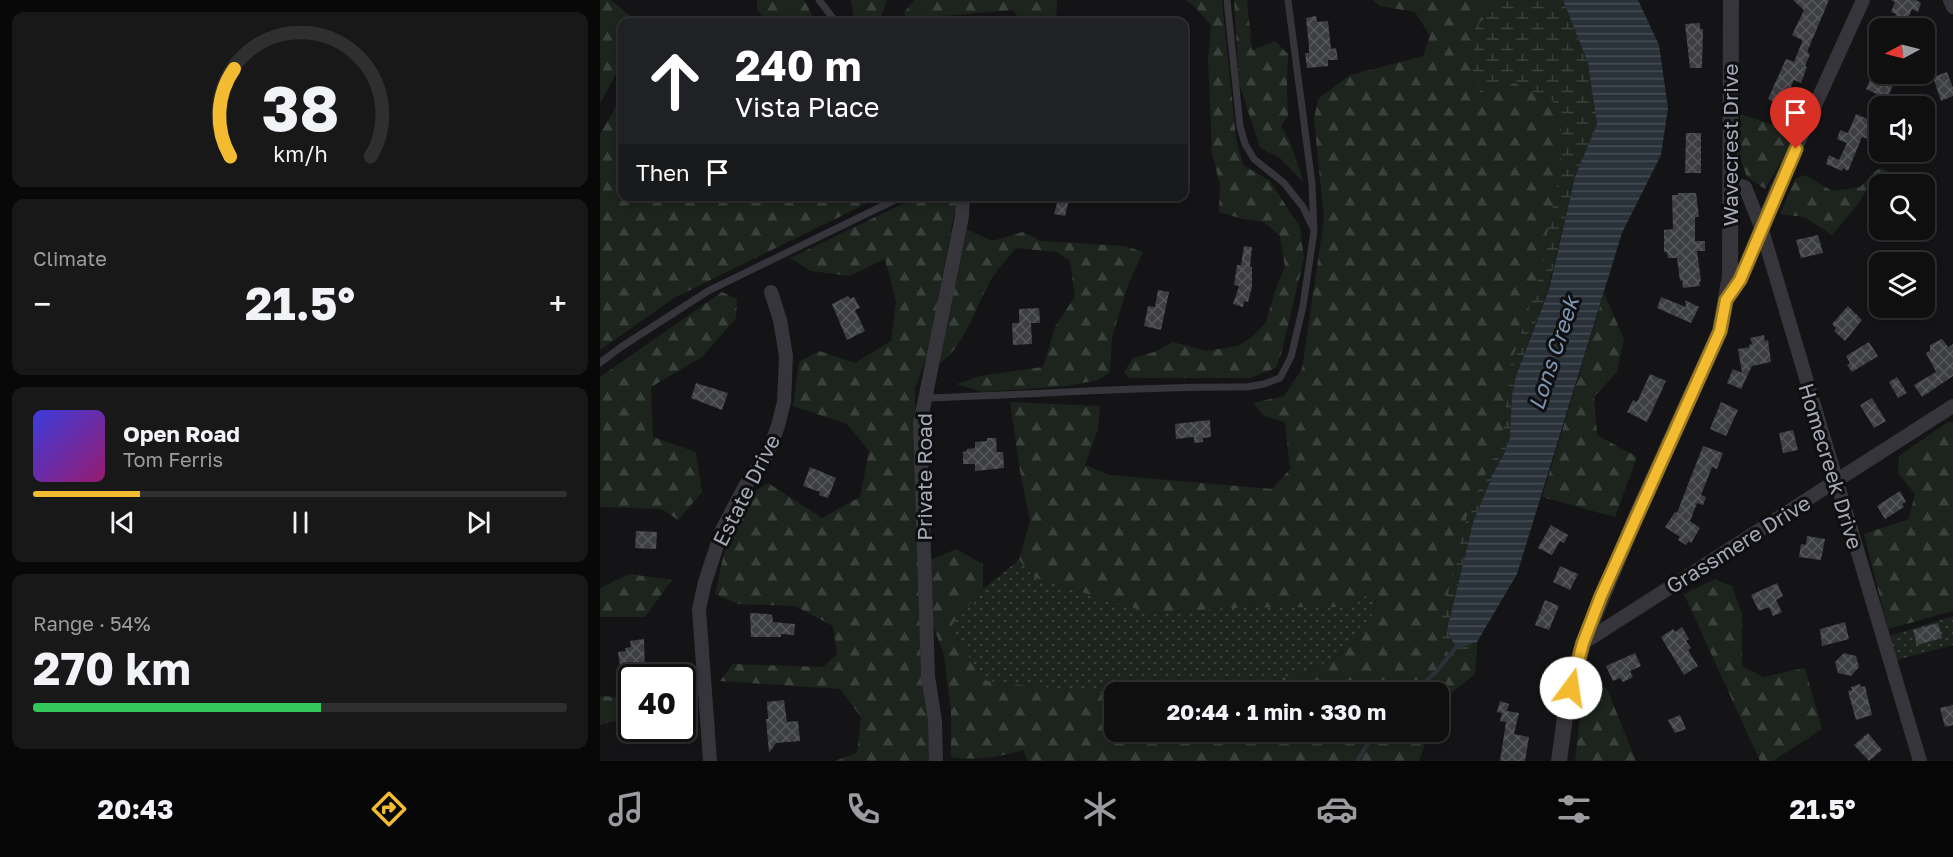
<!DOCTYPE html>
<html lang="en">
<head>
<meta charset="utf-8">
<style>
	:root { --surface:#0f0f10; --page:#181819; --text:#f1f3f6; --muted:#9b9c9f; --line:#2f2f30; --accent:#f2bb30 }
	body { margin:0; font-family:"Golos Text",sans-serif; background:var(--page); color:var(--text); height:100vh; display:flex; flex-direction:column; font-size:22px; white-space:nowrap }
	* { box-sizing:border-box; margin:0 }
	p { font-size:20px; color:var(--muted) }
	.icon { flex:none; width:33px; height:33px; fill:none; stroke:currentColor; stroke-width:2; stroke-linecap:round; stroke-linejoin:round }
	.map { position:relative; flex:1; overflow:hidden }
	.details { display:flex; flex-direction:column; gap:12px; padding:12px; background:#080809; width:600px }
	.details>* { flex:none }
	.hud { position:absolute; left:18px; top:18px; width:570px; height:183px; border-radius:12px; box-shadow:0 3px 9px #0003,0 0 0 2px var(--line); background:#202124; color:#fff; overflow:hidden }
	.needle { width:39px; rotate:263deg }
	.buttons { position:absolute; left:1269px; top:18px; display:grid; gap:12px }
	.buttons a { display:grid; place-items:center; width:66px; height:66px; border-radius:12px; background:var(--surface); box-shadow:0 3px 9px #0003,0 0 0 2px var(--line); font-size:30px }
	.speed { position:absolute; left:18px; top:664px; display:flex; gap:12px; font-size:30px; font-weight:700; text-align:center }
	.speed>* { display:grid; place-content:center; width:78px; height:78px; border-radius:50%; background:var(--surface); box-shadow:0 3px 9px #0003,0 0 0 2px var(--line); line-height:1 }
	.speed .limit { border:3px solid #111; border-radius:9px; background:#fff; color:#111 }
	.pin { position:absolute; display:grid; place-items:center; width:51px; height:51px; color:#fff; margin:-62px -26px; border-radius:50% 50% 50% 0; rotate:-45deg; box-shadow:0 0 6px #0007 }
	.pin .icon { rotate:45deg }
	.me { position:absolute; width:66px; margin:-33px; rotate:14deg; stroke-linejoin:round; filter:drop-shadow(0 0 4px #0008) }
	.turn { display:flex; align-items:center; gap:21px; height:126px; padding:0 18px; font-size:27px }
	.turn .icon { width:78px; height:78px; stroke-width:2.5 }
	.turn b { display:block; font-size:42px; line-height:51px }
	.then { display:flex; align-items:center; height:57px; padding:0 18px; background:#0003; gap:12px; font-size:22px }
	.big { font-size:45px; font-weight:700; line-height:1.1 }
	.details .widget { flex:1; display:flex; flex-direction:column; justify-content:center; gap:9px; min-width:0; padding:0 21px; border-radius:12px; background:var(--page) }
	.details .dial { align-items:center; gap:0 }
	.dial svg { height:156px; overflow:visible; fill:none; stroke:var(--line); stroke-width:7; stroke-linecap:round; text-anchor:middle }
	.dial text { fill:var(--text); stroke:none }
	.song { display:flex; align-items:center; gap:18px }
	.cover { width:72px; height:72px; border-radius:9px; background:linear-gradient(135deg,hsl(240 70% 55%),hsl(320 70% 35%)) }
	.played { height:6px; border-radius:3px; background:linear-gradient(90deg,var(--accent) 20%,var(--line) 20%) }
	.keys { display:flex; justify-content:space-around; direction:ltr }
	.heat { display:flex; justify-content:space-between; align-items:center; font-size:33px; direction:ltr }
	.charge { height:9px; border-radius:4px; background:linear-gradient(90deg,#34c759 54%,var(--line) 0) }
	.trip { position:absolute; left:504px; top:682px; width:345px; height:60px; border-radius:12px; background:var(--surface); box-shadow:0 3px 9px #0003,0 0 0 2px var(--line); font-weight:700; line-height:60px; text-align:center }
	.menu { display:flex; height:96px; justify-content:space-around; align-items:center; background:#060606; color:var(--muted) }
	.menu .icon { width:42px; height:42px }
	.menu .current { color:var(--accent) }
	.menu b { font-size:27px; color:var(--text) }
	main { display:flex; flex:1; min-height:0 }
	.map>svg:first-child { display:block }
	.green { fill:url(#green-dots) }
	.forest { fill:url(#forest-firs) }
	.wetland { fill:url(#wetland-marsh) }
	.water { fill:url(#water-rules) }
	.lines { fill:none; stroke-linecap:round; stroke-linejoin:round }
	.stream { stroke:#2a3239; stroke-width:4 }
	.building { fill:url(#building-cross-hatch) }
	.service { stroke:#35353b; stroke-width:7 }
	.minor { stroke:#35353b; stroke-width:14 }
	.tertiary { stroke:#35353b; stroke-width:16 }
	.route-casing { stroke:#9d7a1f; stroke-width:15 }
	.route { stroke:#f2bb30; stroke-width:10 }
	.labels { text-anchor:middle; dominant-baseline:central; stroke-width:6; stroke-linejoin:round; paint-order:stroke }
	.street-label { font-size:21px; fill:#a6aab6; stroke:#0f0f11 }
	.water-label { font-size:22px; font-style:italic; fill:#7c95b1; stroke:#0f0f11 }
</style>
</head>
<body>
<main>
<section class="details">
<div class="widget dial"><svg viewBox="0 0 100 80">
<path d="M14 69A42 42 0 1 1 86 69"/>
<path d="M14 69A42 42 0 0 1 16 24" stroke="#f2bb30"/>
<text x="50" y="56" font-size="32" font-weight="700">38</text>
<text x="50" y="72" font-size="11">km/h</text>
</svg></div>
<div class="widget"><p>Climate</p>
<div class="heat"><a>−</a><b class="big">21.5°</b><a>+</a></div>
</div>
<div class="widget">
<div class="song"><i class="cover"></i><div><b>Open Road</b><p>Tom Ferris</p></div></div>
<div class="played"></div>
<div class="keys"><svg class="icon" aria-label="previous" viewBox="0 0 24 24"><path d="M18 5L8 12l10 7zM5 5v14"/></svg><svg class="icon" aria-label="pause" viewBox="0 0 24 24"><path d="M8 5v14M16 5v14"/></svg><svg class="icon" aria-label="next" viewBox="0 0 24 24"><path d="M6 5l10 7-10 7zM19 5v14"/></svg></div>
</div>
<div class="widget"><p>Range · 54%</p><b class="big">270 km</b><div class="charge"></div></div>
</section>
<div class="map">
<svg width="1353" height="761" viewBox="0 0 1353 761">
	<defs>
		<pattern id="green-dots" width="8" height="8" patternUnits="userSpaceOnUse" patternTransform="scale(1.5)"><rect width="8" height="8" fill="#1c241d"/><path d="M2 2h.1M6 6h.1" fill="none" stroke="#3a413c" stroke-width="1.8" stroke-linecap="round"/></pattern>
		<pattern id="forest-firs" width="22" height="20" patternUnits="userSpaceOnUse" patternTransform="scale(1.5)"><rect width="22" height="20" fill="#1c241d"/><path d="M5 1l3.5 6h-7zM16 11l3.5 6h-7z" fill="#3a413c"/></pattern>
		<pattern id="wetland-marsh" width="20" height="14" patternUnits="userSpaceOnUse" patternTransform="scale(1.5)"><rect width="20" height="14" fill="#1c241d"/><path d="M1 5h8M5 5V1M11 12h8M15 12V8" fill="none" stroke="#3a413c"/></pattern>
		<pattern id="water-rules" width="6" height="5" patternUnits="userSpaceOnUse" patternTransform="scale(1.5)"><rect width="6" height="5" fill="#2a3239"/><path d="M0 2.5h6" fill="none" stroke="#464d53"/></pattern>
		<pattern id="building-cross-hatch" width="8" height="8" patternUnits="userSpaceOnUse" patternTransform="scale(1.5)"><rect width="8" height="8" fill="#3e3f43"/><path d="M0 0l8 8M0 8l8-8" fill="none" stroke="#57585c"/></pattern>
	</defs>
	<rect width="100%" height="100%" fill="#141416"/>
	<g class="green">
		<polygon points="419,560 435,578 554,614 623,608 740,607 778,590 769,629 731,661 641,693 514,693 514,695 387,681 368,656 351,626 383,589"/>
		<polygon points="1353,616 1353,645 1297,660 1289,636"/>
	</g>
	<g class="forest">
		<polygon points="0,0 11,0 33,18 33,22 22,22 22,62 0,104"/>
		<polygon points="157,0 204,0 216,22 167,22 157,10"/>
		<polygon points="251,0 287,0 279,22 262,22 254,19"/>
		<polygon points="314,0 457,0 456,22 420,22 414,10 343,16 343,22 308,22 304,13"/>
		<polygon points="585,0 622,0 636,138 643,165 670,181 700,227 704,258 682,351 676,368 650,378 529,378 524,372 533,358 554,352 573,342 606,351 638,346 653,336 666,322 675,291 685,267 680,236 664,222 643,219 619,212 620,185 612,153 608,59 611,25 593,5"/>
		<polygon points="634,0 647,0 652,50 675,41 688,54 687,87 688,116 681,126 690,142 704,183 680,158 660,148 639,83"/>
		<polygon points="773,0 901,0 875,28 880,93 915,83 953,101 964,140 956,189 939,277 911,364 902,439 868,512 848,655 877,651 875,674 839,703 838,693 638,693 732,661 769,629 778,591 740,607 623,608 554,614 435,578 419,560 430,521 420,471 410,402 500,406 498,429 485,465 510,475 672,489 690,469 685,422 664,416 653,403 684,396 702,369 724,219 714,119 718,99 750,75 823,56 830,36 815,12 780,6"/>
		<polygon points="22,96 22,196 280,197 74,298 0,350 0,134"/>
		<path d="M1140,115C1147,115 1180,128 1191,131L1194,140L1165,189L1147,177L1138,152Z"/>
		<polygon points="1282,168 1312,184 1280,184 1279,186 1274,177 1259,203 1232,235 1204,217 1180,214 1195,179 1205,175 1232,191 1260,187 1275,171"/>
		<polygon points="317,197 357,197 357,198 328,353 315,388 321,675 331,740 330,761 235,761 257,753 261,717 240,689 120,681 133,664 223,667 237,654 233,626 195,606 138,604 115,594 124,553 154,492 168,483 222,518 260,497 269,451 247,424 193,406 199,362 219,351 255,363 291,341 296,302 285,259 250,276 210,271 190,258"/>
		<path d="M366,229L392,241L423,232L441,241L525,246L543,252L528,285L512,337L510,372L498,380L468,386L382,392L357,384L380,376L443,367L455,327L475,296L470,261L457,252L416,248C408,258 397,269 390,281C376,306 363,352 336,365Z"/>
		<polygon points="122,292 137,299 136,318 102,357 51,387 53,437 96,452 102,492 78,520 62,509 0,507 0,377"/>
		<polygon points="1004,293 1024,339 1017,372 994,397 997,435 1037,457 1015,517 942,497"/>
		<polygon points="1348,422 1353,422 1353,611 1288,629 1264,534 1309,519 1315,494 1298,473 1299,456"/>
		<path d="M356,549L383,564V589L351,626L368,656L387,681L514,695V732H829L819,761H428L423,750C401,757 373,761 351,757V713L344,655L333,625L331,560Z"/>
		<polygon points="29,574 72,580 45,617 0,617 0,588"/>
		<polygon points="1115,579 1132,586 1142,614 1142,666 1163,677 1205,668 1222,729 1173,761 1160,761 1084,594"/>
		<polygon points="995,682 1007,689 1036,761 975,761 982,698"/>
		<polygon points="0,696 31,698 31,718 28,717 0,725"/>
	</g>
	<polygon class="wetland" points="901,0 963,0 988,63 998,124 975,177 948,289 916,376 912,395 910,437 905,452 895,470 873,522 847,630 857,649 877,642 877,651 848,655 839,628 868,512 902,439 911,364 939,277 956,189 964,140 953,101 915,83 880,93 873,70 875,28"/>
	<polygon class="water" points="963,0 1038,0 1059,45 1068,108 1061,155 1022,233 917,574 877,642 857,649 847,631 873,522 895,470 905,452 910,437 912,395 916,376 949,289 975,177 997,124 988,63"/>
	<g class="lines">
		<g class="stream">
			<polyline points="813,693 837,671 857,646"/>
			<polyline points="757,761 775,732"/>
		</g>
	</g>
	<g class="building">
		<polygon points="1193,0 1229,0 1207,52 1210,54 1205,66 1207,67 1201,83 1194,80 1180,112 1171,109 1174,102 1168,99 1186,59 1194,62 1202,42 1202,40 1192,35 1204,10"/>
		<polygon points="1291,0 1316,0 1321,3 1318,12 1312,9 1304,28 1290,28 1296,14 1291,12 1295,2"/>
		<polygon points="716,16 717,22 728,21 731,49 736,48 738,60 728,60 728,66 707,68 705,53 709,53 709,47 706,18"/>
		<polygon points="1100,23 1100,29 1103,29 1102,68 1090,68 1085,24"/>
		<polygon points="1347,72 1353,88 1353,96 1341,101 1333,77"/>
		<polygon points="1273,73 1294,82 1287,99 1266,89"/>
		<polygon points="1256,114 1270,120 1267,127 1280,132 1280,143 1262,137 1248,171 1243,168 1242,171 1226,164 1229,155 1239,160 1247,143 1237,139 1240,130 1248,133"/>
		<polygon points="1086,133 1101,133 1101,173 1085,173"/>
		<polygon points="1078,193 1096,193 1099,217 1095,217 1095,241 1105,241 1105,251 1097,251 1101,281 1099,282 1100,286 1083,288 1082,280 1080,281 1077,258 1068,258 1067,252 1064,252 1064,230 1073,229 1072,195 1078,195"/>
		<polygon points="459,196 470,196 465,216 454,214"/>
		<polygon points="1218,235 1223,253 1201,258 1196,240"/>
		<polygon points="644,246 652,247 650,267 652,267 652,287 648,302 644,301 643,307 633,304 639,286 634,285 637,265 641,265"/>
		<polygon points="558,290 569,292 561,330 544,326 548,306 555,307"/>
		<polygon points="248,296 250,299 254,297 260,308 255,310 265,331 247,340 232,304"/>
		<polygon points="1061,297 1086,307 1085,300 1099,307 1091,323 1057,308"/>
		<polygon points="1248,306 1262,320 1245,341 1234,331 1236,328 1232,324"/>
		<polygon points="439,308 440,323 431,323 432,344 413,345 412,323 419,323 419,309"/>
		<polygon points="1164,335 1165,341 1168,340 1171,362 1152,366 1141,389 1127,383 1133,369 1142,373 1138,349 1150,347 1149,345 1152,344 1150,338"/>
		<polygon points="1342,339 1348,347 1353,344 1353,376 1322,397 1314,385 1336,372 1326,353 1330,351 1330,345"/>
		<polygon points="1269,342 1278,356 1252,372 1247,365 1250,363 1246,356"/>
		<polygon points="1050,374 1066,381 1047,422 1027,412 1033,400 1037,402"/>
		<polygon points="1297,377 1307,393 1298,398 1289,382"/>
		<polygon points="96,383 128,393 122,410 91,398"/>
		<polygon points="1272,398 1286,421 1274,428 1260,405"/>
		<polygon points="1121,402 1138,410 1126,436 1110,429"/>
		<polygon points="610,420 611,437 603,438 603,442 594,443 594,437 576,439 575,424"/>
		<polygon points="1193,430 1198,450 1183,453 1179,433"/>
		<polygon points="387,438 396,438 397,452 403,452 404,468 375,471 375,464 363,464 363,452 367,451 367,449 375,448 375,442 387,441"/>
		<polygon points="1103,446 1123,453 1117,469 1112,467 1101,495 1106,497 1103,505 1097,503 1090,521 1100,528 1091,543 1089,541 1086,545 1078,540 1080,537 1065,527 1075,512 1077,513"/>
		<polygon points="210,467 236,478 228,498 219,495 220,492 203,486"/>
		<polygon points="1300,491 1306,502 1302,504 1304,507 1285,519 1277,506"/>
		<polygon points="951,525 968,535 964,543 960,541 952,555 938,548"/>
		<polygon points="36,531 57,532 56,549 35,548"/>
		<polygon points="1207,536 1225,539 1221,560 1199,557 1201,544 1206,545"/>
		<polygon points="960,566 978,574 970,590 953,582"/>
		<polygon points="1177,583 1183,596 1176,600 1182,612 1173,616 1169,607 1159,611 1151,595"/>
		<polygon points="945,600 959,606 949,630 935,625"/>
		<polygon points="150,613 168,614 172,615 173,622 195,624 194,635 181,634 181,637 151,637"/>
		<polygon points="1245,622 1249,639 1222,646 1220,629"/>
		<polygon points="1338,623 1342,638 1317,645 1313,630"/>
		<polygon points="1082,627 1089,639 1086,641 1091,648 1088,650 1098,666 1084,675 1061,637 1073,629 1075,632"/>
		<polygon points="44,639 45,672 27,674 27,665 20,666 18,652 26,651 25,648 31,647 30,641"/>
		<polygon points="1035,653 1041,666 1030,671 1033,677 1023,682 1020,678 1013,681 1006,666"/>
		<polygon points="1244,653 1256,656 1259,667 1251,676 1238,673 1235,662"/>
		<polygon points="1260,684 1261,687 1265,686 1272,715 1256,720 1248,691 1252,690 1251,687"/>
		<polygon points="184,700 187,722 198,721 200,741 176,743 169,753 166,719 168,719 167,702"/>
		<polygon points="900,701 909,704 907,711 919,713 914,734 929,737 925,761 900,761 906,722 900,721 902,713 897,712"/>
		<polygon points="1353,705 1353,725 1345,727 1340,708"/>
		<polygon points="1080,715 1086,729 1075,733 1068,720"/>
		<polygon points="1268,733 1282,750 1269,761 1254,745"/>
	</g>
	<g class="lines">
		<g class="service">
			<polyline points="219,0 236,22"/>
			<polyline points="627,0 640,126 645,144 654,159 684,183 703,207 712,226"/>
			<polyline points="0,363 21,347 108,291 303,196"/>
			<path d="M325,398C433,395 539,386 647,387L664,384L680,378L691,357L703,306L714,231L712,184L688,0"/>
		</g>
		<g class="minor">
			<polyline points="1350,0 1353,7"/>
			<polyline points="1130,183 1145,187 1161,227 1320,761"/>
			<polyline points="1127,298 1140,280 1176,191 1263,0"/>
			<polyline points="983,643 1353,406"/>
			<polyline points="110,761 99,609 105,582 122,530 145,486 167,455 178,426 184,402 186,356 180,320 171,292"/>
			<polyline points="336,761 335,721 328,676 320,424 362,216 363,196"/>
		</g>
		<polyline class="tertiary" points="959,761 967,703 983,643 1035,519 1120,331 1130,276 1131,0"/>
	</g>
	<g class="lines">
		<defs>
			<polyline id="route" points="971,688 983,643 1001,596 1120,331 1126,300 1140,280 1196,149"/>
		</defs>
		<use href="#route" class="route-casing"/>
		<use href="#route" class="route"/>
	</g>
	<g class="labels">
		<g class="street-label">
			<text transform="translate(1130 145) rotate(-90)">Wavecrest Drive</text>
			<text transform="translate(1231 466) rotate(73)">Homecreek Drive</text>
			<text transform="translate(324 477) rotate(-90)">Private Road</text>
			<text transform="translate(146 490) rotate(-63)">Estate Drive</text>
			<text transform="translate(1138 544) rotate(-32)">Grassmere Drive</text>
		</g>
		<g class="water-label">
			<text transform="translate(953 353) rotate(-72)">Lons Creek</text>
		</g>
	</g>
</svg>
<div class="buttons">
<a><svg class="needle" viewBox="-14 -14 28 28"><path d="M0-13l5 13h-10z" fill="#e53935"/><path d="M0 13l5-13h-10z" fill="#9b9c9f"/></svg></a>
<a><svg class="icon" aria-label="sound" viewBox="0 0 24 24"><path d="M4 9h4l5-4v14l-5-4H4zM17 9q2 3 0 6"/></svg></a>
<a><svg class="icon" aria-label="search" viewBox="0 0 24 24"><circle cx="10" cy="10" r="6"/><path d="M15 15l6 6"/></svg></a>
<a><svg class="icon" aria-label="layers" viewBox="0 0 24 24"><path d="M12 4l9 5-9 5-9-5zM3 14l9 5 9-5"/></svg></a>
</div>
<div class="speed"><div class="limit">40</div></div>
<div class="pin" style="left:1196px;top:149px;background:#d93025"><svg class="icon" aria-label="arrive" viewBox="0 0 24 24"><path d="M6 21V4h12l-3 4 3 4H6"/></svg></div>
<svg class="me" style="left:971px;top:688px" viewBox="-20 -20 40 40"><circle r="19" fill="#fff"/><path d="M0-13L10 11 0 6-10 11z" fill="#f2bb30"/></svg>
<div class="trip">20:44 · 1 min · 330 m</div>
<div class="hud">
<div class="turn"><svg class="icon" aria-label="ahead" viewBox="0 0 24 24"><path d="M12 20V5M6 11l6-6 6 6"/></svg><div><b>240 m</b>Vista Place</div></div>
<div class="then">Then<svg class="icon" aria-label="arrive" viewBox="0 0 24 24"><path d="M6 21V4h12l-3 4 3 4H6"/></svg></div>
</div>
</div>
</main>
<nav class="menu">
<b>20:43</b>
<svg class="icon current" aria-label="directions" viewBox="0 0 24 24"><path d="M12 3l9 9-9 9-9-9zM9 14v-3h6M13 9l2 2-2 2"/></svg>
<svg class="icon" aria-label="music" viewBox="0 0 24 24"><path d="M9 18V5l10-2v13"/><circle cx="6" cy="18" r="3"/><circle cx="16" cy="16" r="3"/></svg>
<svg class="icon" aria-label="phone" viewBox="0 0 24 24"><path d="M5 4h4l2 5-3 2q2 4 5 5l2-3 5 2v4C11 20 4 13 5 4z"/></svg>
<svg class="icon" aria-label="climate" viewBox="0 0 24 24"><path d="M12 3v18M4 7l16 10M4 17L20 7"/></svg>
<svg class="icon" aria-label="car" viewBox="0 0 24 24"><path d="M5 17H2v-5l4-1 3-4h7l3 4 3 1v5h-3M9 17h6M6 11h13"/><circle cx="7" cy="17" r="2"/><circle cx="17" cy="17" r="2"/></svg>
<svg class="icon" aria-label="filters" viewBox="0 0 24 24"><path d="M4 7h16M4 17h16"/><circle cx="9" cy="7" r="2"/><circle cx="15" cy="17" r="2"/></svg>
<b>21.5°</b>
</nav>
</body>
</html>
